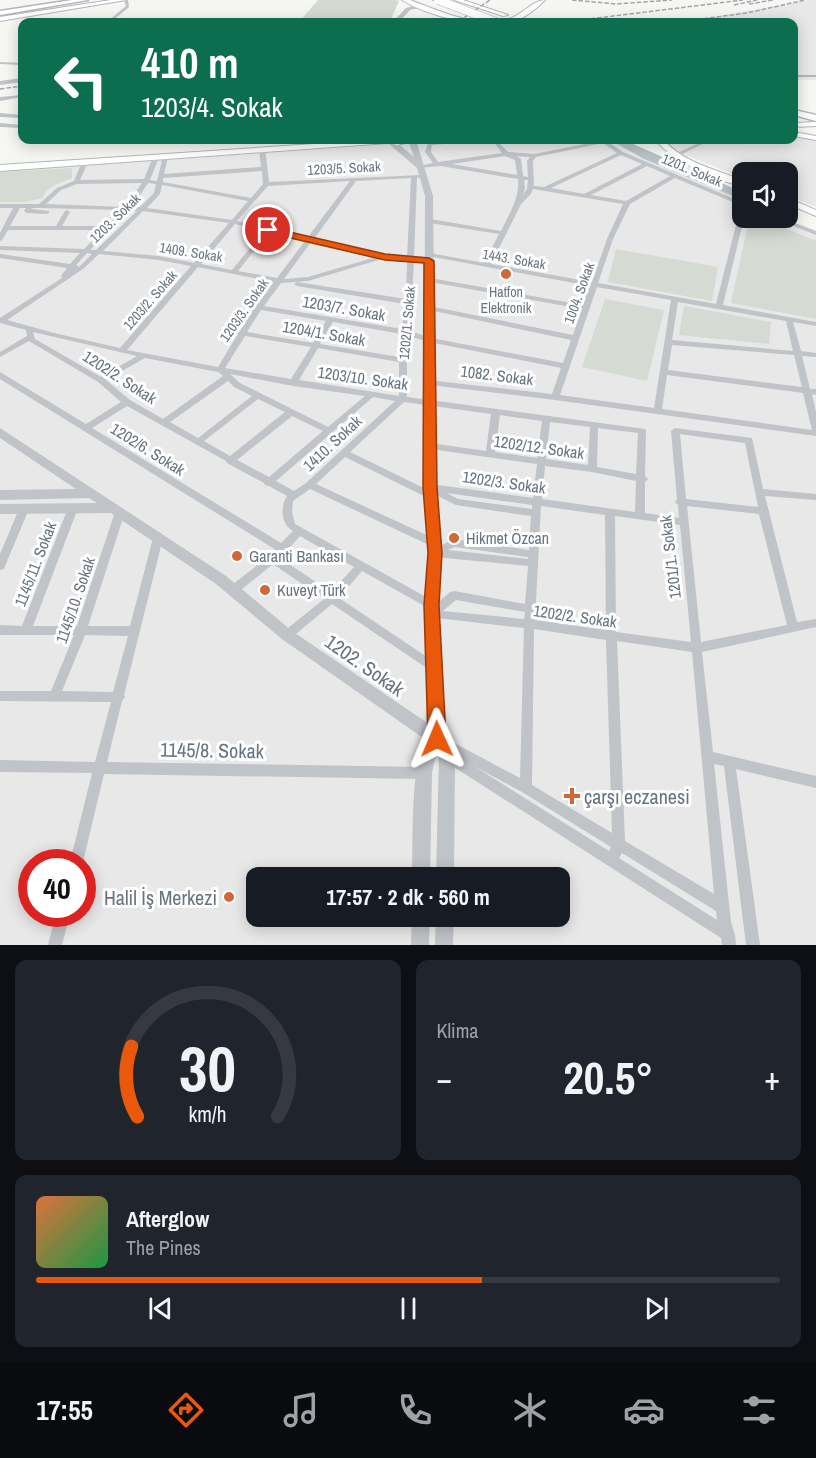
<!DOCTYPE html>
<html lang="tr">
<head>
<meta charset="utf-8">
<style>
	:root { --surface:#171b24; --page:#20242c; --text:#f1f3f6; --muted:#9ea1a6; --line:#363941; --accent:#ea580c }
	body { margin:0; font-family:"Archivo Narrow",sans-serif; background:var(--page); color:var(--text); height:100vh; display:flex; flex-direction:column; font-size:22px; white-space:nowrap }
	* { box-sizing:border-box; margin:0 }
	p { font-size:20px; color:var(--muted) }
	.icon { flex:none; width:33px; height:33px; fill:none; stroke:currentColor; stroke-width:2; stroke-linecap:round; stroke-linejoin:round }
	.map { position:relative; height:945px; overflow:hidden }
	.drawer { display:flex; flex-direction:column; gap:15px; padding:15px; background:#0d0f14; flex:1 }
	.drawer>* { flex:none }
	.banner { position:absolute; left:18px; top:18px; width:780px; height:126px; border-radius:12px; box-shadow:0 3px 15px #0003; background:#0b6e4f; color:#fff; overflow:hidden }
	.controls { position:absolute; left:732px; top:162px; display:grid; gap:12px }
	.controls a { display:grid; place-items:center; width:66px; height:66px; border-radius:12px; background:var(--surface); box-shadow:0 3px 15px #0003; font-size:30px }
	.speed { position:absolute; left:18px; top:849px; display:flex; gap:12px; font-size:30px; font-weight:700; text-align:center }
	.speed>* { display:grid; place-content:center; width:78px; height:78px; border-radius:50%; background:var(--surface); box-shadow:0 3px 15px #0003; line-height:1 }
	.speed .limit { border:9px solid #d22; background:#fff; color:#111 }
	.pin { position:absolute; display:grid; place-items:center; width:51px; height:51px; color:#fff; margin:-26px; border:3px solid #fff; border-radius:50%; box-shadow:0 2px 6px #0007 }
	.me { position:absolute; width:66px; margin:-33px; rotate:359deg; stroke-linejoin:round; filter:drop-shadow(0 0 4px #0008) }
	.turn { display:flex; align-items:center; gap:21px; height:126px; padding:0 24px; font-size:27px }
	.turn .icon { width:78px; height:78px; stroke-width:2.5 }
	.turn b { display:block; font-size:42px; line-height:51px }
	.big { font-size:45px; font-weight:800; line-height:1.1 }
	.drawer .tile { flex:1; display:flex; flex-direction:column; justify-content:center; gap:9px; min-width:0; padding:0 21px; border-radius:12px; background:var(--page) }
	.drawer .dial { align-items:center; gap:0 }
	.dial svg { height:156px; overflow:visible; fill:none; stroke:var(--line); stroke-width:7; stroke-linecap:round; text-anchor:middle }
	.dial text { fill:var(--text); stroke:none }
	.song { display:flex; align-items:center; gap:18px }
	.cover { width:72px; height:72px; border-radius:9px; background:linear-gradient(135deg,hsl(20 70% 55%),hsl(140 70% 35%)) }
	.played { height:6px; border-radius:3px; background:linear-gradient(90deg,var(--accent) 60%,var(--line) 60%) }
	.keys { display:flex; justify-content:space-around; direction:ltr }
	.heat { display:flex; justify-content:space-between; align-items:center; font-size:33px; direction:ltr }
	.drawer .tiles { flex:1; display:grid; gap:15px; grid-template-columns:1fr 1fr }
	.tile:last-child { grid-column:span 2 }
	.trip { position:absolute; left:246px; top:867px; width:324px; height:60px; border-radius:12px; background:var(--surface); box-shadow:0 3px 15px #0003; font-weight:800; line-height:60px; text-align:center }
	.tabs { display:flex; height:96px; justify-content:space-around; align-items:center; background:#090b0e; color:var(--muted) }
	.tabs .icon { width:42px; height:42px }
	.tabs .current { color:var(--accent) }
	.tabs b { font-size:27px; color:var(--text) }
	.map>svg:first-child { display:block }
	.built { fill:#e7e8e7; fill-rule:evenodd }
	.green { fill:#d5dbd3 }
	.water { fill:#b9c2c7 }
	.lines { fill:none; stroke-linecap:round; stroke-linejoin:round }
	.secondary-casing { stroke:#b3b7bb; stroke-width:2 }
	.primary-casing { stroke:#b4b7bb; stroke-width:3 }
	.trunk-casing { stroke:#b3b6b9; stroke-width:3 }
	.minor { fill:#c0c3c7; fill-rule:evenodd }
	.tertiary { fill:#c0c3c7; fill-rule:evenodd }
	.secondary { fill:#fff; fill-rule:evenodd }
	.primary { fill:#fff; fill-rule:evenodd }
	.trunk { fill:#fff; fill-rule:evenodd }
	.tram { stroke:#a2a6ac; stroke-width:1.5 }
	.rail { stroke:#a2a6ac; stroke-width:1.5; stroke-dasharray:4.5 2; stroke-linecap:butt }
	.primary-bridge-casing { stroke:#b4b7bb; stroke-width:9; stroke-linecap:butt }
	.primary-bridge { stroke:#fff; stroke-width:8 }
	.route { fill:#ea580c; stroke:#983908; stroke-width:1.5 }
	.poi-dot { fill:#d26737; stroke:#fff; stroke-width:2 }
	.labels { text-anchor:middle; dominant-baseline:central; stroke-width:6; stroke-linejoin:round; paint-order:stroke }
	.far-street-label { font-size:14px; fill:#687481; stroke:#fff }
	.far-poi-label { font-size:14px; fill:#687481; stroke:#fff }
	.street-label { font-size:16px; fill:#687481; stroke:#fff }
	.poi-label { font-size:16px; fill:#687481; stroke:#fff; text-anchor:start }
	.near-street-label { font-size:20px; fill:#687481; stroke:#fff }
	.near-poi-label { font-size:20px; fill:#687481; stroke:#fff; text-anchor:start }
</style>
</head>
<body>
<div class="map">
<svg width="816" height="945" viewBox="0 0 816 945">
	<rect width="100%" height="100%" fill="#f6f6f3"/>
	<g class="built">
		<polygon points="809,0 816,0 816,80 794,80 794,22 686,22"/>
		<polygon points="794,136 816,139 816,207 788,196 788,172 742,172 742,178 674,150 666,140 794,140"/>
		<path d="M455,140H610L644,159L742,200V218H784L816,231V945H0V171ZM32,862H82V914H32ZM256,878H560V916H256Z"/>
	</g>
	<g class="green">
		<polygon points="318,0 396,0 399,1 391,19 386,22 299,22"/>
		<path d="M72,168V178C62,182 46,186 43,198L24,202H0V172Z"/>
		<polygon points="765,220 816,241 816,319 731,303 747,229"/>
		<polygon points="616,249 718,267 712,301 608,282"/>
		<polygon points="605,299 664,310 647,381 582,367"/>
		<polygon points="684,306 771,322 769,344 679,335"/>
	</g>
	<polygon class="water" points="610,140 624,140 742,192 742,200 644,159"/>
	<g class="lines">
		<defs>
			<g id="secondary">
				<polygon points="111,0 126,0 0,21 0,17"/>
				<path d="M402,0H410C440,11 477,29 509,19C522,15 533,0 545,0C536,9 523,20 510,22C478,28 429,17 402,0Z"/>
				<polygon points="454,0 463,0 508,15 503,16"/>
				<polygon points="816,122 816,126 794,127 794,123"/>
				<polygon points="794,132 816,136 816,140 794,136"/>
				<polygon points="374,140 416,140 397,145 389,143 0,171 0,165"/>
				<path d="M656,140H664C682,162 717,170 742,180V186C716,180 672,162 656,140Z"/>
				<polygon points="788,198 816,210 816,216 788,204"/>
			</g>
			<polygon id="primary" points="794,110 816,115 816,121 794,115"/>
			<polygon id="trunk" points="72,0 88,0 0,15 0,11"/>
		</defs>
		<use href="#secondary" class="secondary-casing"/>
		<use href="#primary" class="primary-casing"/>
		<use href="#trunk" class="trunk-casing"/>
		<g class="minor">
			<polygon points="124,0 128,0 129,7 111,22 107,22 126,6"/>
			<polygon points="0,62 22,63 22,65 0,64"/>
			<polygon points="22,95 22,97 0,101 0,97"/>
			<polygon points="0,113 22,115 22,118 0,117"/>
			<polygon points="0,123 22,125 22,128 0,127"/>
			<polygon points="240,140 246,140 248,142 243,143"/>
			<path d="M458,140H472L469,142L432,145L431,152L438,162L502,153L492,140H496L508,152L534,154L605,140L623,152L742,202V206L740,205L675,178L630,204L613,239L598,283L716,304L736,225L744,218H750L742,226L723,305L816,322V326L793,322L801,351L816,353V357L802,356L810,389H816V395L812,394L816,412V436L555,400L430,385L427,384L426,382L427,380L552,394L561,368L429,342L409,336L407,360V397L645,429L646,431L645,476L648,479L645,482V513L679,518L678,505L675,502L677,499L671,431L675,428L752,438L763,489L816,494V500L765,496L797,622L816,619V627L702,652L713,752L816,776V788L736,769L760,945H746L724,766L714,764L731,922L735,935L736,945H722L721,938L443,760L441,756L443,752L446,751L437,746L435,742L437,738L441,736L520,778L524,628L428,617L427,614L430,609L362,571L339,598L439,665L441,668L439,671L435,673L431,671L332,604L291,638L287,640L283,638L282,635L283,632L324,599L273,564L236,594L232,595L228,594L227,591L228,588L269,556L276,550L0,379V372L86,424L121,402L98,382L29,341L0,357V352L27,336L26,330L0,323V318L62,278L61,276L67,268L0,258V254L70,264L80,253L0,250V246L84,249L103,230H8L2,240L0,241V233L13,208H0V204H39L57,188L74,181L82,162L85,160L88,162L80,180L144,179L153,157L158,156L159,157L150,180L157,181L163,156L168,157L164,174L261,167L259,149L262,147L265,149L269,182L421,175V177L417,178L414,258L429,259L432,261L429,263L414,262L410,331L431,338L563,363L571,340L429,310L425,308L429,306L573,335L582,309L430,282L427,280L430,278L583,305L590,286L428,256V254L430,253L484,263L499,234L430,223L427,221L430,219L501,231C509,214 520,198 518,179L441,166L418,168V166L433,163L425,152L428,143ZM603,143L617,153L544,187L534,186L533,161L536,157ZM621,155L642,164L584,194L551,188ZM505,156L515,160L517,175L452,164ZM517,156L530,157L527,161L528,177L523,176L521,159ZM647,166L670,176L626,201L591,195ZM262,171L263,184L251,198L163,182V178ZM411,178L407,257L385,255L314,239L356,181ZM524,180H528L527,189L523,195L525,188ZM350,181L308,237L237,221L268,186ZM142,183L125,207L46,204L61,190L77,184ZM148,183L156,184L154,193L140,207H132ZM162,185L248,201L232,220L147,208L160,194ZM533,189L623,204L607,239L592,282L491,264L521,204L530,195ZM20,208H26L24,211L27,213L47,214L49,213V211L31,209L32,208H41L122,210L107,226H62L70,212L67,210L65,211L56,226H10ZM128,210L137,211L96,250H90ZM143,211L229,223L194,263L159,256L103,251ZM235,224L264,231L232,270L201,264ZM269,232L305,241L277,278L238,271ZM311,242L376,257L308,277L284,279ZM87,253L92,254L79,267L76,265ZM99,254L159,260L191,266L120,348L54,333L7,320L83,269ZM382,259L407,261L406,299L297,282L294,284L297,286L405,304L402,329L264,306L281,283L308,281ZM198,267L274,282L256,305L240,331L237,333L238,334L218,367L127,350ZM597,287L671,300L654,408L560,395ZM678,302L786,321L793,351L672,340ZM261,310L326,321L313,343L247,332ZM333,322L402,334L399,357L320,344ZM33,332L137,356L101,377L35,339ZM245,336L311,347L291,379L225,368ZM672,345L794,355L802,387L668,370ZM318,348L399,362V396L299,380ZM145,358L218,372L223,376L163,419L130,400L106,380ZM230,374L293,386L365,396L328,427L240,383ZM667,375L803,393L812,430L662,409ZM228,381L234,387L252,396L198,438L170,422ZM373,397L395,401L306,483L294,491L276,481ZM258,399L285,412L230,456L204,441ZM404,402L491,414L486,451L430,443L426,446L430,449L537,464L533,498L430,484L427,485L425,487L432,492L350,452ZM127,406L226,461L227,463L264,483L265,485L269,486L287,496C280,506 281,525 293,531L281,543L92,428ZM500,415L542,421L537,458L495,452ZM292,416L323,431L269,477L237,460ZM550,422L590,427L588,465L546,459ZM598,428L638,433L636,474L597,467ZM680,434L745,443L758,507L686,499ZM345,457L428,498H434L436,496L434,494L456,505L531,516L529,550L454,539L432,550L430,553L432,556L435,557L528,566L525,604L454,591L450,592L436,604L435,602L295,524L292,512L293,501L310,489L429,545H435L437,542L435,539L316,484ZM545,466L592,472L636,481L635,512L542,499ZM447,493L532,505V509L458,499ZM541,506L605,515L606,630L535,620ZM687,506L759,514L787,625L701,642ZM615,516L680,525L691,642L616,632ZM300,536L354,567L331,592L280,558ZM455,547L528,557V559L448,550ZM456,600L525,612L524,619L443,611ZM534,629L606,640L612,833L532,785ZM617,641L692,652L714,894L625,841ZM474,766L522,792L611,847L609,851ZM622,853L716,911L717,920L619,858Z"/>
			<polygon points="705,140 711,140 678,156 673,155"/>
			<polygon points="774,218 781,218 816,231 816,235"/>
			<path d="M73,504L76,506L78,508L33,626H77L115,512L117,509H123L125,512L88,626H130L153,538L155,535H161L163,538L124,695L125,697L122,701L107,762L424,767L428,769L430,773L428,777L424,779L104,774L83,862H70L92,773L0,772V760L95,762L111,702L0,701V691H51L74,635H0V625L22,626L68,508L70,506ZM85,635L128,636L113,692L62,691Z"/>
			<polygon points="24,505 27,507 29,509 5,566 4,569 0,570 0,554 19,509 21,507"/>
			<polygon points="56,914 70,914 62,945 48,945"/>
		</g>
		<g class="tertiary">
			<polygon points="421,4 423,7 410,10 399,22 393,22 406,8"/>
			<polygon points="22,78 22,82 0,85 0,81"/>
			<path d="M408,140H416L433,196L436,487L442,553L438,605L445,737L455,756L454,878H436L439,757L436,752L432,773L430,878H412C413,851 410,757 426,740L282,639L216,584L111,513L0,514V504L97,503L89,498L0,500V490L76,489L0,438V428L226,576L292,631L429,724L424,605L428,553L424,487L425,196L417,168L388,143L395,141L414,157Z"/>
			<polygon points="412,916 430,916 429,945 411,945"/>
			<polygon points="436,916 454,916 453,945 435,945"/>
		</g>
		<use href="#secondary" class="secondary"/>
		<use href="#primary" class="primary"/>
		<use href="#trunk" class="trunk"/>
		<g class="tram">
			<polyline points="433,0 492,22"/>
			<polyline points="794,76 816,76"/>
		</g>
		<g class="rail">
			<polyline points="572,0 616,4 672,0"/>
			<polyline points="749,4 773,0"/>
			<polyline points="734,5 757,0"/>
			<polyline points="459,21 490,0"/>
			<polyline points="565,22 743,0"/>
			<polyline points="678,22 747,13 805,0"/>
			<polyline points="0,89 22,86"/>
		</g>
		<defs>
			<polyline id="primary-bridge" points="438,0 496,22"/>
		</defs>
		<use href="#primary-bridge" class="primary-bridge-casing"/>
		<use href="#primary-bridge" class="primary-bridge"/>
	</g>
	<polygon class="route" points="268,227 385,254 429,258 434,261 437,487 442,553 439,605 446,739 443,745 437,748 430,745 428,739 424,605 428,553 423,487 424,263 385,260 265,232 263,230"/>
	<g class="poi-dot">
		<circle cx="506" cy="274" r="6"/>
		<circle cx="454" cy="538" r="6"/>
		<circle cx="237" cy="556" r="6"/>
		<circle cx="265" cy="590" r="6"/>
		<path d="M569 787h6v6h6v6h-6v6h-6v-6h-6v-6h6z"/>
		<circle cx="229" cy="897" r="6"/>
	</g>
	<g class="labels">
		<g class="far-street-label">
			<text transform="translate(344 168) rotate(-3)">1203/5. Sokak</text>
			<text transform="translate(692 170) rotate(23)">1201. Sokak</text>
			<text transform="translate(115 218) rotate(-44)">1203. Sokak</text>
			<text transform="translate(191 252) rotate(9)">1409. Sokak</text>
			<text transform="translate(514 259) rotate(10)">1443. Sokak</text>
			<text transform="translate(579 293) rotate(-70)">1004. Sokak</text>
			<text transform="translate(150 300) rotate(-49)">1203/2. Sokak</text>
			<text transform="translate(244 310) rotate(-55)">1203/3. Sokak</text>
			<text transform="translate(407 323) rotate(-85)">1202/1. Sokak</text>
		</g>
		<g class="far-poi-label">
			<text x="506" y="292">Hatfon<tspan x="506" dy="16">Elektronik</tspan></text>
		</g>
		<g class="street-label">
			<text transform="translate(344 308) rotate(10)">1203/7. Sokak</text>
			<text transform="translate(324 333) rotate(10)">1204/1. Sokak</text>
			<text transform="translate(497 375) rotate(7)">1082. Sokak</text>
			<text transform="translate(120 377) rotate(33)">1202/2. Sokak</text>
			<text transform="translate(363 378) rotate(8)">1203/10. Sokak</text>
			<text transform="translate(332 443) rotate(-43)">1410. Sokak</text>
			<text transform="translate(539 447) rotate(8)">1202/12. Sokak</text>
			<text transform="translate(148 449) rotate(32)">1202/6. Sokak</text>
			<text transform="translate(504 482) rotate(8)">1202/3. Sokak</text>
			<text transform="translate(670 557) rotate(-97)">1201/1. Sokak</text>
			<text transform="translate(35 564) rotate(-69)">1145/11. Sokak</text>
			<text transform="translate(75 600) rotate(-71)">1145/10. Sokak</text>
			<text transform="translate(575 616) rotate(8)">1202/2. Sokak</text>
		</g>
		<g class="poi-label">
			<text x="466" y="538">Hikmet Özcan</text>
			<text x="249" y="556">Garanti Bankası</text>
			<text x="277" y="590">Kuveyt Türk</text>
		</g>
		<g class="near-street-label">
			<text transform="translate(365 665) rotate(35)">1202. Sokak</text>
			<text transform="translate(212 750) rotate(1)">1145/8. Sokak</text>
		</g>
		<g class="near-poi-label">
			<text x="584" y="796">çarşı eczanesi</text>
			<text x="217" y="897" text-anchor="end">Halil İş Merkezi</text>
		</g>
	</g>
</svg>
<div class="controls">
<a><svg class="icon" aria-label="sound" viewBox="0 0 24 24"><path d="M4 9h4l5-4v14l-5-4H4zM17 9q2 3 0 6"/></svg></a>
</div>
<div class="speed"><div class="limit">40</div></div>
<div class="pin" style="left:268px;top:230px;background:#d93025"><svg class="icon" aria-label="arrive" viewBox="0 0 24 24"><path d="M6 21V4h12l-3 4 3 4H6"/></svg></div>
<svg class="me" style="left:437px;top:739px" viewBox="-20 -20 40 40"><path d="M0-17L14 15 0 8-14 15z" fill="#ea580c" stroke="#fff" stroke-width="4"/></svg>
<div class="trip">17:57 · 2 dk · 560 m</div>
<div class="banner">
<div class="turn"><svg class="icon" aria-label="left" viewBox="0 0 24 24"><path d="M17 20v-9H6M10 6l-5 5 5 5"/></svg><div><b>410 m</b>1203/4. Sokak</div></div>
</div>
</div>
<section class="drawer">
<div class="tiles">
<div class="tile dial"><svg viewBox="0 0 100 80">
<path d="M14 69A42 42 0 1 1 86 69"/>
<path d="M14 69A42 42 0 0 1 11 33" stroke="#ea580c"/>
<text x="50" y="56" font-size="32" font-weight="700">30</text>
<text x="50" y="72" font-size="11">km/h</text>
</svg></div>
<div class="tile"><p>Klima</p>
<div class="heat"><a>−</a><b class="big">20.5°</b><a>+</a></div>
</div>
<div class="tile">
<div class="song"><i class="cover"></i><div><b>Afterglow</b><p>The Pines</p></div></div>
<div class="played"></div>
<div class="keys"><svg class="icon" aria-label="previous" viewBox="0 0 24 24"><path d="M18 5L8 12l10 7zM5 5v14"/></svg><svg class="icon" aria-label="pause" viewBox="0 0 24 24"><path d="M8 5v14M16 5v14"/></svg><svg class="icon" aria-label="next" viewBox="0 0 24 24"><path d="M6 5l10 7-10 7zM19 5v14"/></svg></div>
</div>
</div>
</section>
<nav class="tabs">
<b>17:55</b>
<svg class="icon current" aria-label="directions" viewBox="0 0 24 24"><path d="M12 3l9 9-9 9-9-9zM9 14v-3h6M13 9l2 2-2 2"/></svg>
<svg class="icon" aria-label="music" viewBox="0 0 24 24"><path d="M9 18V5l10-2v13"/><circle cx="6" cy="18" r="3"/><circle cx="16" cy="16" r="3"/></svg>
<svg class="icon" aria-label="phone" viewBox="0 0 24 24"><path d="M5 4h4l2 5-3 2q2 4 5 5l2-3 5 2v4C11 20 4 13 5 4z"/></svg>
<svg class="icon" aria-label="climate" viewBox="0 0 24 24"><path d="M12 3v18M4 7l16 10M4 17L20 7"/></svg>
<svg class="icon" aria-label="car" viewBox="0 0 24 24"><path d="M5 17H2v-5l4-1 3-4h7l3 4 3 1v5h-3M9 17h6M6 11h13"/><circle cx="7" cy="17" r="2"/><circle cx="17" cy="17" r="2"/></svg>
<svg class="icon" aria-label="filters" viewBox="0 0 24 24"><path d="M4 7h16M4 17h16"/><circle cx="9" cy="7" r="2"/><circle cx="15" cy="17" r="2"/></svg>
</nav>
</body>
</html>
